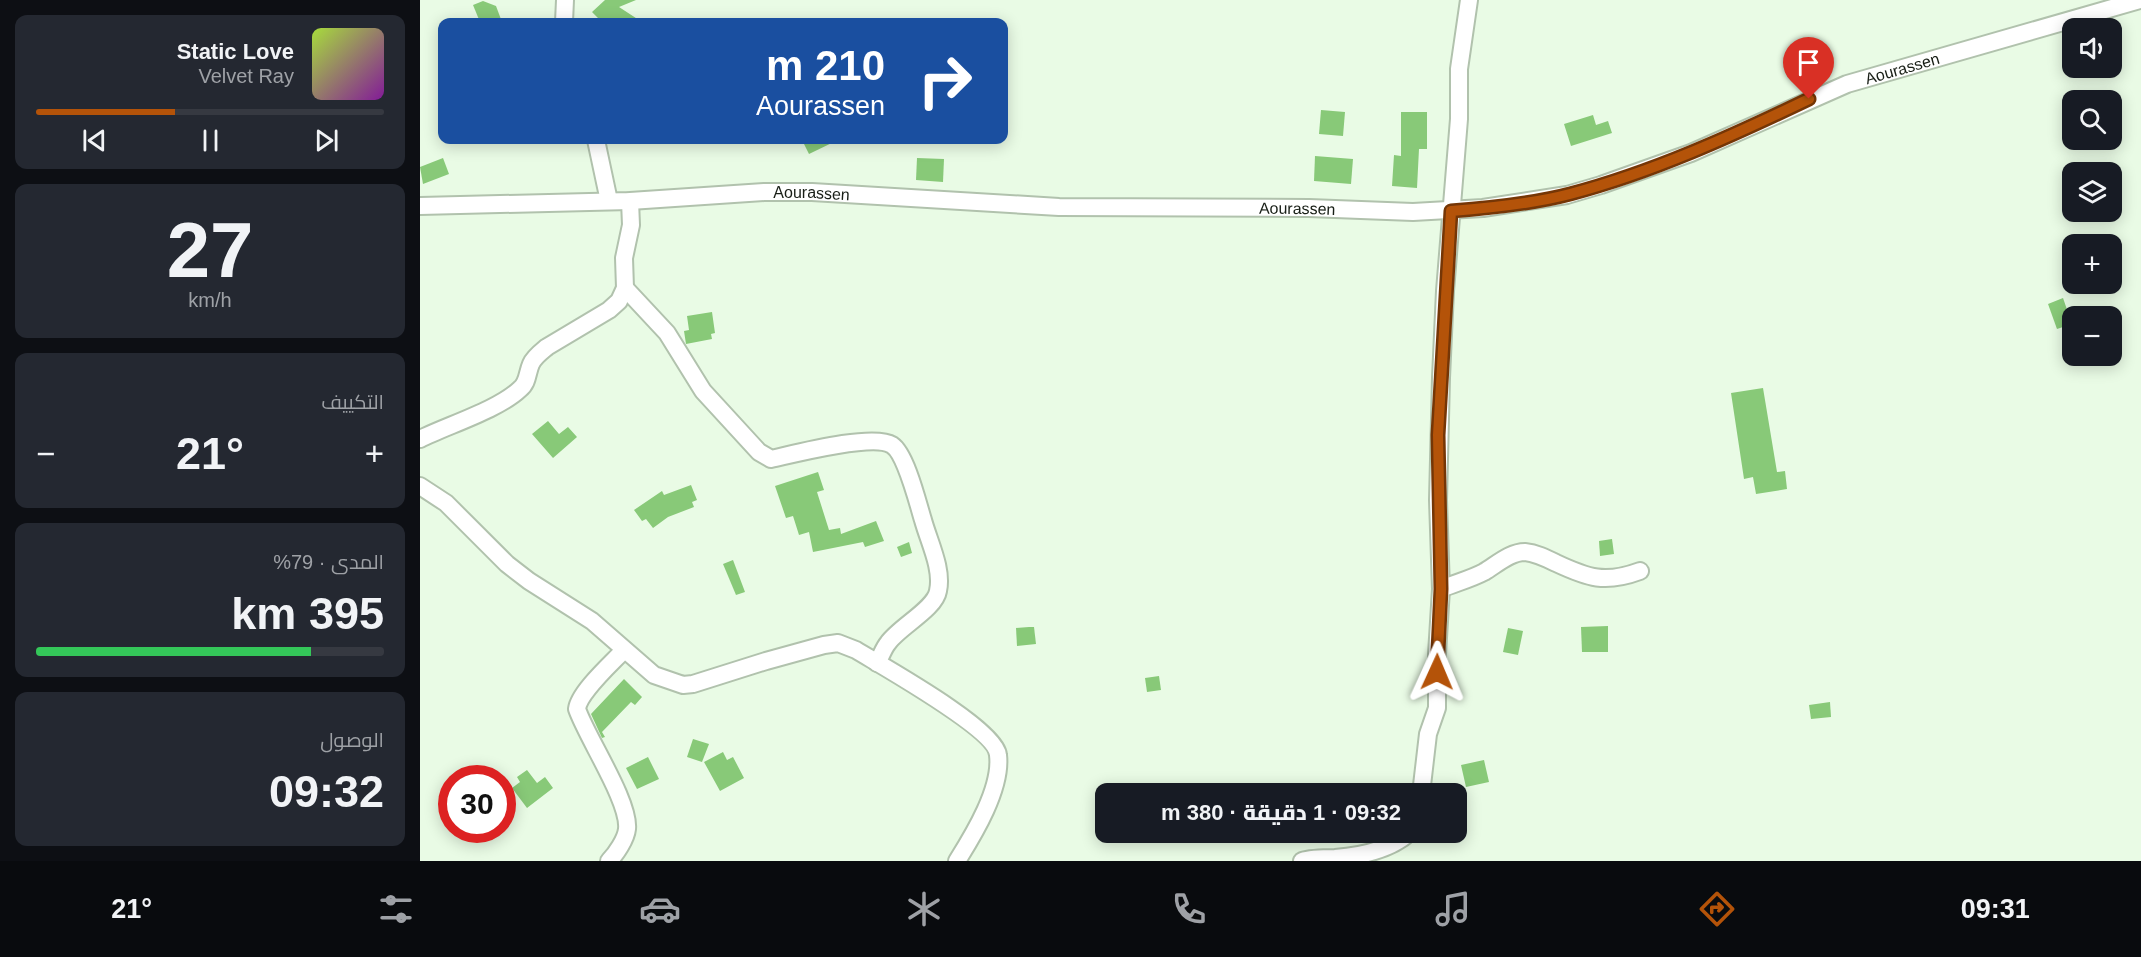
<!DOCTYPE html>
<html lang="ar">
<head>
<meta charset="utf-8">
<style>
	:root { --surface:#171b24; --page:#242831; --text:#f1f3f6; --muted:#9ea1a6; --line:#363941; --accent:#b45309 }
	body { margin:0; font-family:Helvetica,Cairo,sans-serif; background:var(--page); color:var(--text); direction:rtl; height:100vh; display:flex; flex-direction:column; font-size:22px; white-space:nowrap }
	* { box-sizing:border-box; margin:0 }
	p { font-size:20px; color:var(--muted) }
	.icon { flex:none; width:33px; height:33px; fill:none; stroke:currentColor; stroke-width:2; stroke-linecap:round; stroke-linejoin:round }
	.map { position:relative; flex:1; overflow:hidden; direction:ltr }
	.panel { display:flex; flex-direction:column; gap:15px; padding:15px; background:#0d0f14; width:420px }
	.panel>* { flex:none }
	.banner { position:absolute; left:18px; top:18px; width:570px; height:126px; border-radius:12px; box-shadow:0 3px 15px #0003; direction:rtl; background:#1a4fa0; color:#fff; overflow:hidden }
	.controls { position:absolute; left:1642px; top:18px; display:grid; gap:12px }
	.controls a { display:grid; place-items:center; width:60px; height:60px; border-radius:12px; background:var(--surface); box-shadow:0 3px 15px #0003; font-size:30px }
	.speed { position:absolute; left:18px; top:765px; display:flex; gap:12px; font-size:30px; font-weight:700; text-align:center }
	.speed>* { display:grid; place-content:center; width:78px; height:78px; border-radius:50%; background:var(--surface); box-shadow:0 3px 15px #0003; line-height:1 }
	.speed .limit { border:9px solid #d22; background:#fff; color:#111 }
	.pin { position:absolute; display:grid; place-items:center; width:51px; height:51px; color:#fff; margin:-62px -26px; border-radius:50% 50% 50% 0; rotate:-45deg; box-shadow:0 0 6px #0007 }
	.pin .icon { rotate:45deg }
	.me { position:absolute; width:66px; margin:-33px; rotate:1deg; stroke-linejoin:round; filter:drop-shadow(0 0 4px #0008) }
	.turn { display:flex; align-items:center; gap:21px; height:126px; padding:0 24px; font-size:27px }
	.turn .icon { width:78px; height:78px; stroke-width:2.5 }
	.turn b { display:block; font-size:42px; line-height:51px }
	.big { font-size:45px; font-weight:800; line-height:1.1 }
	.panel .card { flex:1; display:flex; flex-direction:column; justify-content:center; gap:9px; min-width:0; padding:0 21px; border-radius:12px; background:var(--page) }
	.panel .dial { align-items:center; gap:0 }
	.dial b { font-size:78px; line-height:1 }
	.song { display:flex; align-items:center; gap:18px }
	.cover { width:72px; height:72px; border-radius:9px; background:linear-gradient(135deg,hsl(80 70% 55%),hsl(290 70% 35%)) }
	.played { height:6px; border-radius:3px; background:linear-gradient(90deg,var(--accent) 40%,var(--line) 40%) }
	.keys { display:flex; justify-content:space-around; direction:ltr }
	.heat { display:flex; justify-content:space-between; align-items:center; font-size:33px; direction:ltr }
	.charge { height:9px; border-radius:4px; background:linear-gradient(90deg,#34c759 79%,var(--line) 0) }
	.trip { position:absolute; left:675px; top:783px; width:372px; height:60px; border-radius:12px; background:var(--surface); box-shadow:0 3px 15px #0003; font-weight:800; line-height:60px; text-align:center; direction:rtl }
	.dock { display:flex; height:96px; justify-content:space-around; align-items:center; background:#090b0e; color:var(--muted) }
	.dock .icon { width:42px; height:42px }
	.dock .on { color:var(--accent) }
	.dock b { font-size:27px; color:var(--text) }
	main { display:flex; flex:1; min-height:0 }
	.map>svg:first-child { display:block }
	.building { fill:#88c978 }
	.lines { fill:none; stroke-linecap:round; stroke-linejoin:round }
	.minor-casing { stroke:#b1c2ad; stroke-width:20 }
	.minor { stroke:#fff; stroke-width:16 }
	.route-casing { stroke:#753606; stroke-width:15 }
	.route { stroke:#b45309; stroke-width:10 }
	.labels { text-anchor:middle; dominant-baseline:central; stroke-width:4.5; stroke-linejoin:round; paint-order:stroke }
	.street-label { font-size:16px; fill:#181e16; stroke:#fff }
</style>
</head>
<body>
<main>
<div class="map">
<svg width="1721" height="861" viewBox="0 0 1721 861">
	<rect width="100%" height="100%" fill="#e9fbe5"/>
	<g class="building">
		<polygon points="185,0 216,0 199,7 222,22 182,22 172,12"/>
		<polygon points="63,1 76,6 82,22 60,22 53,5"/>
		<polygon points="901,110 925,112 923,136 899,134"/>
		<polygon points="981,112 1007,112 1007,149 999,149 997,188 972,186 974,155 981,156"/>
		<polygon points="1173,115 1176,125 1188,121 1192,133 1151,146 1144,124"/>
		<polygon points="392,140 418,140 389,154 384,144"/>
		<polygon points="895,156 933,159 931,184 894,181"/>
		<polygon points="23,158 29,174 3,184 0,167"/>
		<polygon points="497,158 524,159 523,182 496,180"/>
		<polygon points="1643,298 1652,324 1637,329 1628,304"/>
		<polygon points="292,312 295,333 291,334 292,339 266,344 264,331 269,330 267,316"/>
		<polygon points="1343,388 1357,472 1365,471 1367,489 1336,494 1333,477 1324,479 1311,393"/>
		<polygon points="128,421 139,434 148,427 157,437 133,458 112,434"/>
		<polygon points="398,472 404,490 397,492 409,530 420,528 421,534 456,521 464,541 445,547 443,542 393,552 389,532 379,535 373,516 366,518 355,486"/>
		<polygon points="271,485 277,500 272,502 274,507 248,517 233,528 226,519 222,521 214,510 242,491 244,495"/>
		<polygon points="1192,539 1194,554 1180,556 1179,541"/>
		<polygon points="489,542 492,553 481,557 477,547"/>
		<polygon points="313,560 325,592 316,595 303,564"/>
		<polygon points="1188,626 1188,652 1162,652 1161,627"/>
		<polygon points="609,627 614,627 616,644 597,646 596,628"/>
		<polygon points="1088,628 1103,631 1098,655 1083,652"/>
		<polygon points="739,676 741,690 727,692 725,678"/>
		<polygon points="204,679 222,697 215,705 211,702 182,732 185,737 182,738 171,714"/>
		<polygon points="1410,702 1411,717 1391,719 1389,705"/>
		<polygon points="273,739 289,744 282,762 267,757"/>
		<polygon points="303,752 307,760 313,757 324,778 300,791 284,762"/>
		<polygon points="228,757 239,779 217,789 206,768"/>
		<polygon points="1064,760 1069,782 1046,787 1041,765"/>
		<polygon points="107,770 117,783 125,777 133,788 107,808 92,788 100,782 97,777"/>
	</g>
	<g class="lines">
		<defs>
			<g id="minor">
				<polyline points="144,22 145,0"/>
				<polyline points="176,140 189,201"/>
				<path id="s1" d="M0,206L210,201L344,192H392L639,207L889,208L993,212L1063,208L1147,195L1181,185L1271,153L1427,84L1720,0"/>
				<path d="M205,288L247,333L283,391L339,452L351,459C374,454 453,433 472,445C486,454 498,504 503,520C509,542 523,569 518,591C515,609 479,627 468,643C463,649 461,657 457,663"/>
				<path d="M0,439C28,425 78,410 100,389C108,383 107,373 111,364C114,357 121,352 127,347L189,310L199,301L205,288L204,258L211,225L210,201"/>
				<path d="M0,486L26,503L87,564L109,581L172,621L234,675L263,685L273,684L346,661L404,645L418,643L436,650C462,666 576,729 578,755C582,788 554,834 537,861"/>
				<path d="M1021,589C1035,583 1051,579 1064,572C1076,565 1090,552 1105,552C1116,553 1126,558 1136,563C1168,578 1185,584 1220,571"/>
				<polyline points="1001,794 1008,734 1017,708 1017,654 1021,589 1018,500 1021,378 1025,291 1039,119 1039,69 1049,0"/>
				<path d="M189,861C196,854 206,839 207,829C210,802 167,738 157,709C159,692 192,663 204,650"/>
				<path d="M882,861C891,858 904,858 915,858C940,856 971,850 990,832"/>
			</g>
		</defs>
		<use href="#minor" class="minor-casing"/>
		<use href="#minor" class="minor"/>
	</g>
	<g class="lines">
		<defs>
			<path id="route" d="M1017,672L1021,589L1018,435L1031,211C1070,208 1112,204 1150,194C1233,172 1312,136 1389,99"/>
		</defs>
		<use href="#route" class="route-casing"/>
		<use href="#route" class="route"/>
	</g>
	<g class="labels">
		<g class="street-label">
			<text stroke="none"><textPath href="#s1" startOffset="1508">Aourassen</textPath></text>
			<text stroke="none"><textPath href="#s1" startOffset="392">Aourassen</textPath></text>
			<text stroke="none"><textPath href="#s1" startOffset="878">Aourassen</textPath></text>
		</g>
	</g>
</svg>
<div class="controls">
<a><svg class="icon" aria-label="sound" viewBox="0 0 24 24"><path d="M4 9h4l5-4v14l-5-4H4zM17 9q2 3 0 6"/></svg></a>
<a><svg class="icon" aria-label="search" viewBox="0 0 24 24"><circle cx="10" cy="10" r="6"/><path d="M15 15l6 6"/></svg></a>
<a><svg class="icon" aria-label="layers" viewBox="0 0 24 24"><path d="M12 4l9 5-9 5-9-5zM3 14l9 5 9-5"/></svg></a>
<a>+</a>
<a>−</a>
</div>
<div class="speed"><div class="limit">30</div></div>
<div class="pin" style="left:1389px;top:99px;background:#d93025"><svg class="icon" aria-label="arrive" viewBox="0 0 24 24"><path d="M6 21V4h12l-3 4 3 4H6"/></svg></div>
<svg class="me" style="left:1017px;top:672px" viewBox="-20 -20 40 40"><path d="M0-17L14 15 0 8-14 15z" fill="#b45309" stroke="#fff" stroke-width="4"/></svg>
<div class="trip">09:32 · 1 دقيقة · 380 m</div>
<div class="banner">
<div class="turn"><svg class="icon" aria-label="right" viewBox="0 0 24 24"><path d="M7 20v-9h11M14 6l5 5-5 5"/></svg><div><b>210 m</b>Aourassen</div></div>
</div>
</div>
<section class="panel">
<div class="card">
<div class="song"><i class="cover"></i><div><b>Static Love</b><p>Velvet Ray</p></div></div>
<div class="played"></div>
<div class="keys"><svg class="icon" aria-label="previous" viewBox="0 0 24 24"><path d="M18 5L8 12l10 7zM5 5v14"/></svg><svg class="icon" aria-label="pause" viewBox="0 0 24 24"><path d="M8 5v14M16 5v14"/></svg><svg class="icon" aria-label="next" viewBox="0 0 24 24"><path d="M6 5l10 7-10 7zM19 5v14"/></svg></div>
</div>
<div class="card dial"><b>27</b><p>km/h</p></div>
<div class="card"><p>التكييف</p>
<div class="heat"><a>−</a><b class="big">21°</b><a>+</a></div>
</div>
<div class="card"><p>المدى · 79%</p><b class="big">395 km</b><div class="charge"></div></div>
<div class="card"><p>الوصول</p><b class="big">09:32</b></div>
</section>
</main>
<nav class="dock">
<b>09:31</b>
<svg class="icon on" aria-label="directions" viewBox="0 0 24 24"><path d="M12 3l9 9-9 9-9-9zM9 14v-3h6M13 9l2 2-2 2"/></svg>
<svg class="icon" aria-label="music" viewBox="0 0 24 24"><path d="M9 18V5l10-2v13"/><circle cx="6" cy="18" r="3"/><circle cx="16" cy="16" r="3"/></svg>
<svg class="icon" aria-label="phone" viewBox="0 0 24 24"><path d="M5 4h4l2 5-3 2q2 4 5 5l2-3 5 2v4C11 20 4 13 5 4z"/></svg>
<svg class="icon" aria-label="climate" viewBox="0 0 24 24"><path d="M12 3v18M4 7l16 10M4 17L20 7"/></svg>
<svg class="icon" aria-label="car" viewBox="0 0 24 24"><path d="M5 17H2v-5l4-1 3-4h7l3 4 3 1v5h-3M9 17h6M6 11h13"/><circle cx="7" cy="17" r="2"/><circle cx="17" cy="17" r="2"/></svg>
<svg class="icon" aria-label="filters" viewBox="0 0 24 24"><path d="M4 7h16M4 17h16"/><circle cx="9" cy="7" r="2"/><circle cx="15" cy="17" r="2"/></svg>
<b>21°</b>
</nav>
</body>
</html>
